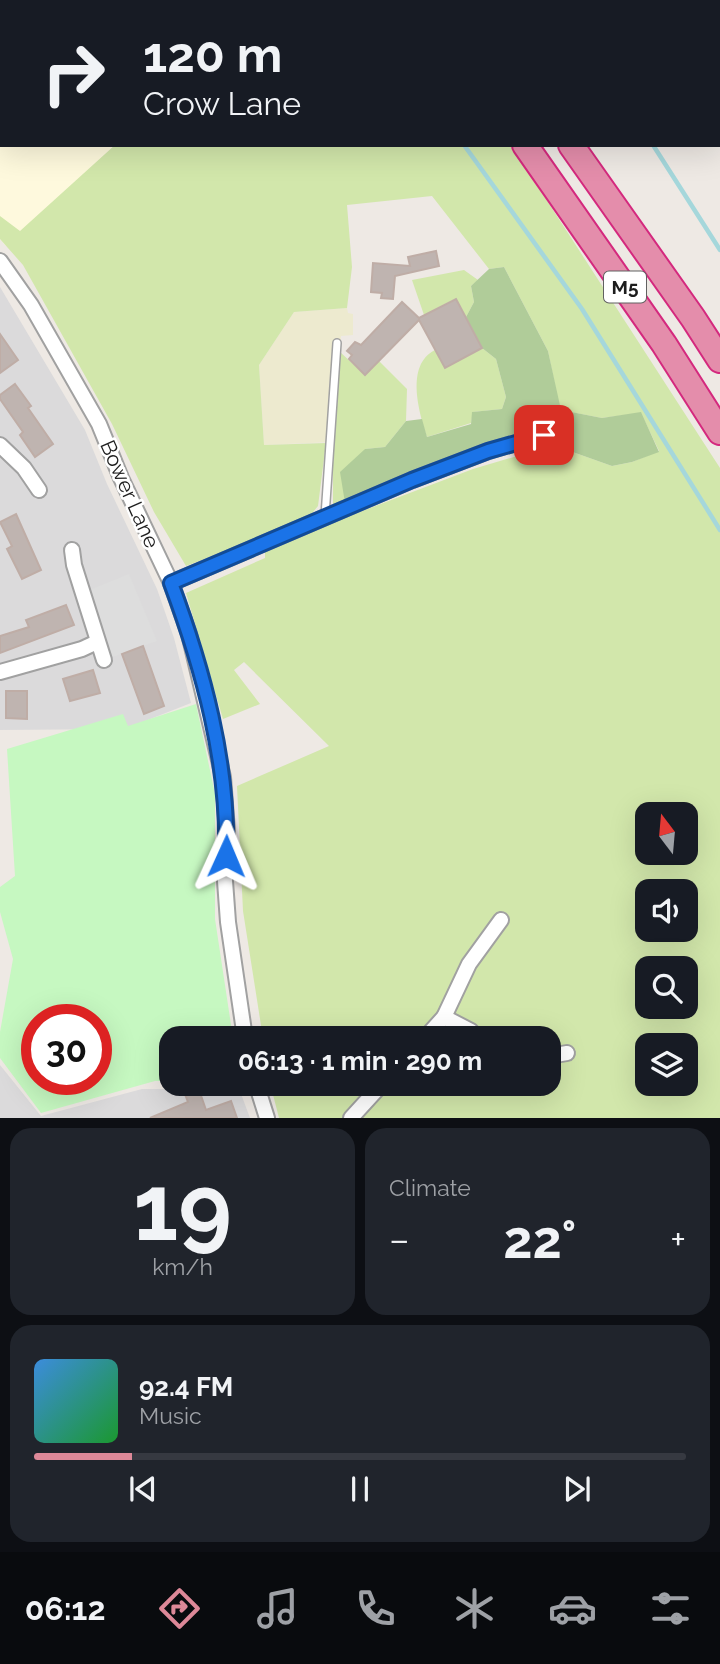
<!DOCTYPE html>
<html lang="en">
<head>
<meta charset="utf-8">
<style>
	:root { --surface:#171b24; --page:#20242c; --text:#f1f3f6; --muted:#9ea1a6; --line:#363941; --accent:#dd8898 }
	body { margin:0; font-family:Raleway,sans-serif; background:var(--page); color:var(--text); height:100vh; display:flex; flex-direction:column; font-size:26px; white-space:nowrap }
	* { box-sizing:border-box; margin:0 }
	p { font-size:23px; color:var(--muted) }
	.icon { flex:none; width:38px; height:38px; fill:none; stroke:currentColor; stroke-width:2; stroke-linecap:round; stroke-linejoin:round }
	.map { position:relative; height:1118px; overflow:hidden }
	.panel { display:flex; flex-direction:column; gap:10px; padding:10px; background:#0d0f14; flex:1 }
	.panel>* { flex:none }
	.banner { position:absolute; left:0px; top:0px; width:721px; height:147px; box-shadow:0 7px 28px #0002; background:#171b24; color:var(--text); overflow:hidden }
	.needle { width:46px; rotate:344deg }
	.controls { position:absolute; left:635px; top:802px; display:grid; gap:14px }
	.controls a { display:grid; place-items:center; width:63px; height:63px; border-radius:14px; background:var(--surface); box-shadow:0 7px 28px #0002; font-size:35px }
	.speed { position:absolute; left:21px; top:1004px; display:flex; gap:14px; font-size:35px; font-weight:700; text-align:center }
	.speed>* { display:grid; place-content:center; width:91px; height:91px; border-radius:50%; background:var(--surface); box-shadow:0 7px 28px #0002; line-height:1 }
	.speed .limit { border:10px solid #d22; background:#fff; color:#111 }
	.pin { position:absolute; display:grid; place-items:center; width:60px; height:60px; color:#fff; margin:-30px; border-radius:14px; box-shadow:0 4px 10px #0006 }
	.me { position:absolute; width:77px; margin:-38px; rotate:1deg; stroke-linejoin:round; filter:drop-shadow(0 0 5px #0008) }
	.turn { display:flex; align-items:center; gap:24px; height:147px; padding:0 28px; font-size:32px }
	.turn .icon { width:91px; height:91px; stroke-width:2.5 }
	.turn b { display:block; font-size:49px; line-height:60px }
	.big { font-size:52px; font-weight:700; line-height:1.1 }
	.panel .tile { flex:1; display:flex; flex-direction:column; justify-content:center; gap:10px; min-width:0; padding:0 24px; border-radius:21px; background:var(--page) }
	.panel .dial { align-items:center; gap:0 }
	.dial b { font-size:91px; line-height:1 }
	.song { display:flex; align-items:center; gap:21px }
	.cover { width:84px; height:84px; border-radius:10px; background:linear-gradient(135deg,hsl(210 70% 55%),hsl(130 70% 35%)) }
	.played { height:7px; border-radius:4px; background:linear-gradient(90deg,var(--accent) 15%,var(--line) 15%) }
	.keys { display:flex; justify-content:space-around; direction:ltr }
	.heat { display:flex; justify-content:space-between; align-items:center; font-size:38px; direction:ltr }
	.panel .tiles { flex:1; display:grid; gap:10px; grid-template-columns:1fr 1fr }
	.tile:last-child { grid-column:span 2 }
	.trip { position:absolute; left:159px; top:1026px; width:402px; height:70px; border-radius:21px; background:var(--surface); box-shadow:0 7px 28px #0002; font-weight:700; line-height:70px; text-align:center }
	.tabs { display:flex; height:112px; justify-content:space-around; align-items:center; background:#090b0e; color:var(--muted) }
	.tabs .icon { width:49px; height:49px }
	.tabs .current { color:var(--accent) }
	.tabs b { font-size:32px; color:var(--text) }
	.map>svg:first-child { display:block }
	.residential { fill:#dbdadb }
	.education { fill:#fef9dd }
	.farmland { fill:#edeacf }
	.grass { fill:#d2e7ab; fill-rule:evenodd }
	.forest { fill:#b0cc99 }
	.park { fill:#c6f8c1; fill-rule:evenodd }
	.parking { fill:#ddd }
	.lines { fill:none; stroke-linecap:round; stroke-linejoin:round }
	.stream { stroke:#a5d7db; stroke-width:4.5 }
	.building { fill:#bfb4b0; stroke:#bfada6; stroke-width:2 }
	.lane-casing { stroke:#a1a1a1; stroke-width:10 }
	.street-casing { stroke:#a1a1a1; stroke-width:18 }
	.highway-casing { stroke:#d4297e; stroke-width:28 }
	.lane { stroke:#fff; stroke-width:7 }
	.street { stroke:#fff; stroke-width:14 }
	.highway { stroke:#e48dab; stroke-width:24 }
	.route-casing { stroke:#114b97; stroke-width:18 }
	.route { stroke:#1a73e8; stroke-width:12 }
	.labels { text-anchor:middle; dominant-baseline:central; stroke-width:5; stroke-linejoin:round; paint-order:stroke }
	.shield { fill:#fff; stroke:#616161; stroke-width:2 }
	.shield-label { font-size:19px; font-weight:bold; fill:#1d1d1d }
	.street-label { font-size:21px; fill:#1d1d1d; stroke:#fff }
</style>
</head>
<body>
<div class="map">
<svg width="720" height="1118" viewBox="0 0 720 1118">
	<rect width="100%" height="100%" fill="#eee9e4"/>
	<g class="residential">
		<polygon points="0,287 85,430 107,484 157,589 174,638 191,703 125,729 0,730"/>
		<polygon points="0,1065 41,1116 142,1089 164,1089 185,1083 237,1083 250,1118 0,1118"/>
	</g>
	<polygon class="education" points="0,0 275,0 2,2 2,145 115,145 6,246 0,239"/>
	<polygon class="farmland" points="347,308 348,313 353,314 353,335 341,336 333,442 264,445 259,365 294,312"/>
	<g class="grass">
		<path d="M115,145H511L720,468V1118H279L270,1083H550V1038H263L243,911L237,786L329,746L244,662L234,670L260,704L223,719L186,593L265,558V536L186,566L154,512L112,424L23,265L0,239V216L20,231ZM432,196L489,269L504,267L548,351L560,410L602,418L641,413L659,451L632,462L612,466L567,450L524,454L473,469L328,524L271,550L270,533L309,517L318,506L326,443L264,445L259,365L294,312L347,308L352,267L347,205ZM648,814H686V852H648ZM648,891H686V929H648ZM648,968H686V1006H648ZM648,1045H686V1083H648Z"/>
		<polygon points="464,270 478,280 471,286 474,302 466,317 455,299 424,315 412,280"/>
		<path d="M482,348L496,359L506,397L502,409L473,412L471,423L427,437C419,412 405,365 435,350L445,368Z"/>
		<polygon points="340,352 365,375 379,361 407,389 406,421 385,447 365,449 345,503 333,506 333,442"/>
	</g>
	<polygon class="forest" points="504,267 548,351 561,410 602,418 641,412 659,452 632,462 612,466 567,450 524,454 509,442 345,503 340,472 365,449 385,447 406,421 422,419 427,437 471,424 472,412 502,409 506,397 496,359 482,348 466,317 474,302 471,286 489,269"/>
	<path class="park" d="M196,704L215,794V919L233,1038H172L171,1081H155L41,1113L0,1058V1032L13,959L0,912V887L15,876L7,749L123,714L128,726ZM37,1020H96V1080H37Z"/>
	<polygon class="parking" points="129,574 157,641 104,660 82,593"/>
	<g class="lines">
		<g class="stream">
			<polyline points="352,0 354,2"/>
			<polyline points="541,0 542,2"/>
			<polyline points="719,83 720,82"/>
			<polyline points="464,145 582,309 720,530"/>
			<polyline points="653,145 720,250"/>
		</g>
	</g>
	<g class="building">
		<polygon points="436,251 439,266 395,276 393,299 381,298 382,293 371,292 373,263 410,266 408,257"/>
		<polygon points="456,299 482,348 445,368 419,320 365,375 349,359 352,355 347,351 355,342 361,345 402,302 419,318"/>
		<polygon points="0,334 18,360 0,373"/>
		<polygon points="15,384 31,406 28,408 53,444 35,457 20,435 23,432 0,399 0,395"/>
		<polygon points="16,514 41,570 22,579 7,549 12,546 0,522"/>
		<polygon points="66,605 74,625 0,653 0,636 29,627 26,620"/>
		<polygon points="143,646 164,706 144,714 122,654"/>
		<polygon points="93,670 100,693 70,701 63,679"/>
		<polygon points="6,691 27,691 27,719 6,718"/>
		<polygon points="197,1084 206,1110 231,1101 237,1118 150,1118 188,1102 183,1089"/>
	</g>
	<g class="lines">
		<defs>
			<polyline id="lane" points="325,516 337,343"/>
			<g id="street">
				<polyline points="0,261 31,305 99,424 121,478 171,583 189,634 223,777 227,831 225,881 228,922 245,1038"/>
				<polyline points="0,445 24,468 39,490"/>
				<polyline points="72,550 74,565 104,660"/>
				<polyline points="171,583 412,480 488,451 544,435 564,436"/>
				<polyline points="0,672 82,649 97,642"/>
				<polyline points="444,1017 469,964 501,920"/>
				<polyline points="425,1038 444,1017 471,1031 477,1038"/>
				<polyline points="550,1056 567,1053"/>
				<polyline points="256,1083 267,1118"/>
				<polyline points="351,1118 383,1083"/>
			</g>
			<g id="highway">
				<polyline points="420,0 421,2"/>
				<polyline points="468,0 470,2"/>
				<polyline points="525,145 664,344 720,432"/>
				<polyline points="571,145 693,318 720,360"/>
			</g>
		</defs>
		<use href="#lane" class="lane-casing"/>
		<use href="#street" class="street-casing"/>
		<use href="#highway" class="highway-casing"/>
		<use href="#lane" class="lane"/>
		<use href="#street" class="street"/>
		<use href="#highway" class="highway"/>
	</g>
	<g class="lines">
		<defs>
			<path id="route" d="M226,856C229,763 203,669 171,583L412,480L488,451L544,435"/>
		</defs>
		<use href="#route" class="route-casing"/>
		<use href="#route" class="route"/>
	</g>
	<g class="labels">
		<rect class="shield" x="604" y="271.5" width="42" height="31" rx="5"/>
		<g class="shield-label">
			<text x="625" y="287">M5</text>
		</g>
		<g class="street-label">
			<text transform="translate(130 494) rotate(66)">Bower Lane</text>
		</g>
	</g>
</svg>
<div class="controls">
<a><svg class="needle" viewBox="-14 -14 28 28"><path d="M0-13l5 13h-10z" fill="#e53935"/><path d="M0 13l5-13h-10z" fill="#9ea1a6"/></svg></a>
<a><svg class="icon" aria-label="sound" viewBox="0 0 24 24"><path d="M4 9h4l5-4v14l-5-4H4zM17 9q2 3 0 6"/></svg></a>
<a><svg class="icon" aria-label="search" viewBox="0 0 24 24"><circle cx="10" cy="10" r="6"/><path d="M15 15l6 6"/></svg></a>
<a><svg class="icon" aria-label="layers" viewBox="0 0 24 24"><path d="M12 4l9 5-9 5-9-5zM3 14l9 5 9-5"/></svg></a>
</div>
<div class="speed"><div class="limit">30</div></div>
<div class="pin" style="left:544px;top:435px;background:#d93025"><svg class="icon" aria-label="arrive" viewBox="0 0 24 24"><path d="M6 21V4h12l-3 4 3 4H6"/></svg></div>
<svg class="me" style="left:226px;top:856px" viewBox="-20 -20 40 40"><path d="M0-17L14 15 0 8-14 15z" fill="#1a73e8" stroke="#fff" stroke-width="4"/></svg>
<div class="trip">06:13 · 1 min · 290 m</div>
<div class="banner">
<div class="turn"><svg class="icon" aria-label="right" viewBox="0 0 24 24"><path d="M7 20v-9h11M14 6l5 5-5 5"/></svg><div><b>120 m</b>Crow Lane</div></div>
</div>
</div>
<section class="panel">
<div class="tiles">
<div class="tile dial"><b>19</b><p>km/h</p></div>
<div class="tile"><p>Climate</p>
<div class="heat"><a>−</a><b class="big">22°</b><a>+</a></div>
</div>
<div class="tile">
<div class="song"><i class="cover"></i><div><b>92.4 FM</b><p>Music</p></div></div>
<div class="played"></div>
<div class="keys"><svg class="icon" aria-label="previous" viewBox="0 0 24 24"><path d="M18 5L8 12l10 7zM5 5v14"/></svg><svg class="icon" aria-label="pause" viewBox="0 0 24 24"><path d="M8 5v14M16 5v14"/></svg><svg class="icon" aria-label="next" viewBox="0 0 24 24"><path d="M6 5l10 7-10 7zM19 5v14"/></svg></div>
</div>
</div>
</section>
<nav class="tabs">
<b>06:12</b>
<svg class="icon current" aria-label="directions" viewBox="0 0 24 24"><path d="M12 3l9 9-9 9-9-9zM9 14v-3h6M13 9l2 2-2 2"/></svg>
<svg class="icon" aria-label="music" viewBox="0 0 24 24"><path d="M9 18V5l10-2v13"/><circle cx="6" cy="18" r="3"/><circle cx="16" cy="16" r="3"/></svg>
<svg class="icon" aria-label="phone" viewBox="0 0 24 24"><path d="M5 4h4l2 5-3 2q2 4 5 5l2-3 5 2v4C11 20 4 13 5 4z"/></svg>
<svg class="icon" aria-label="climate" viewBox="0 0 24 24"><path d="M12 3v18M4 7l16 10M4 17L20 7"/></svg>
<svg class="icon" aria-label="car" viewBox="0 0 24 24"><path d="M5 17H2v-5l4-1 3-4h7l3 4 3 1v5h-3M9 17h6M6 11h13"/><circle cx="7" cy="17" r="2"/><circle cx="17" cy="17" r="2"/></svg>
<svg class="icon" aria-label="filters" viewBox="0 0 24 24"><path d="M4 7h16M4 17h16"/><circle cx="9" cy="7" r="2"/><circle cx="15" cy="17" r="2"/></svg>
</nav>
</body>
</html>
